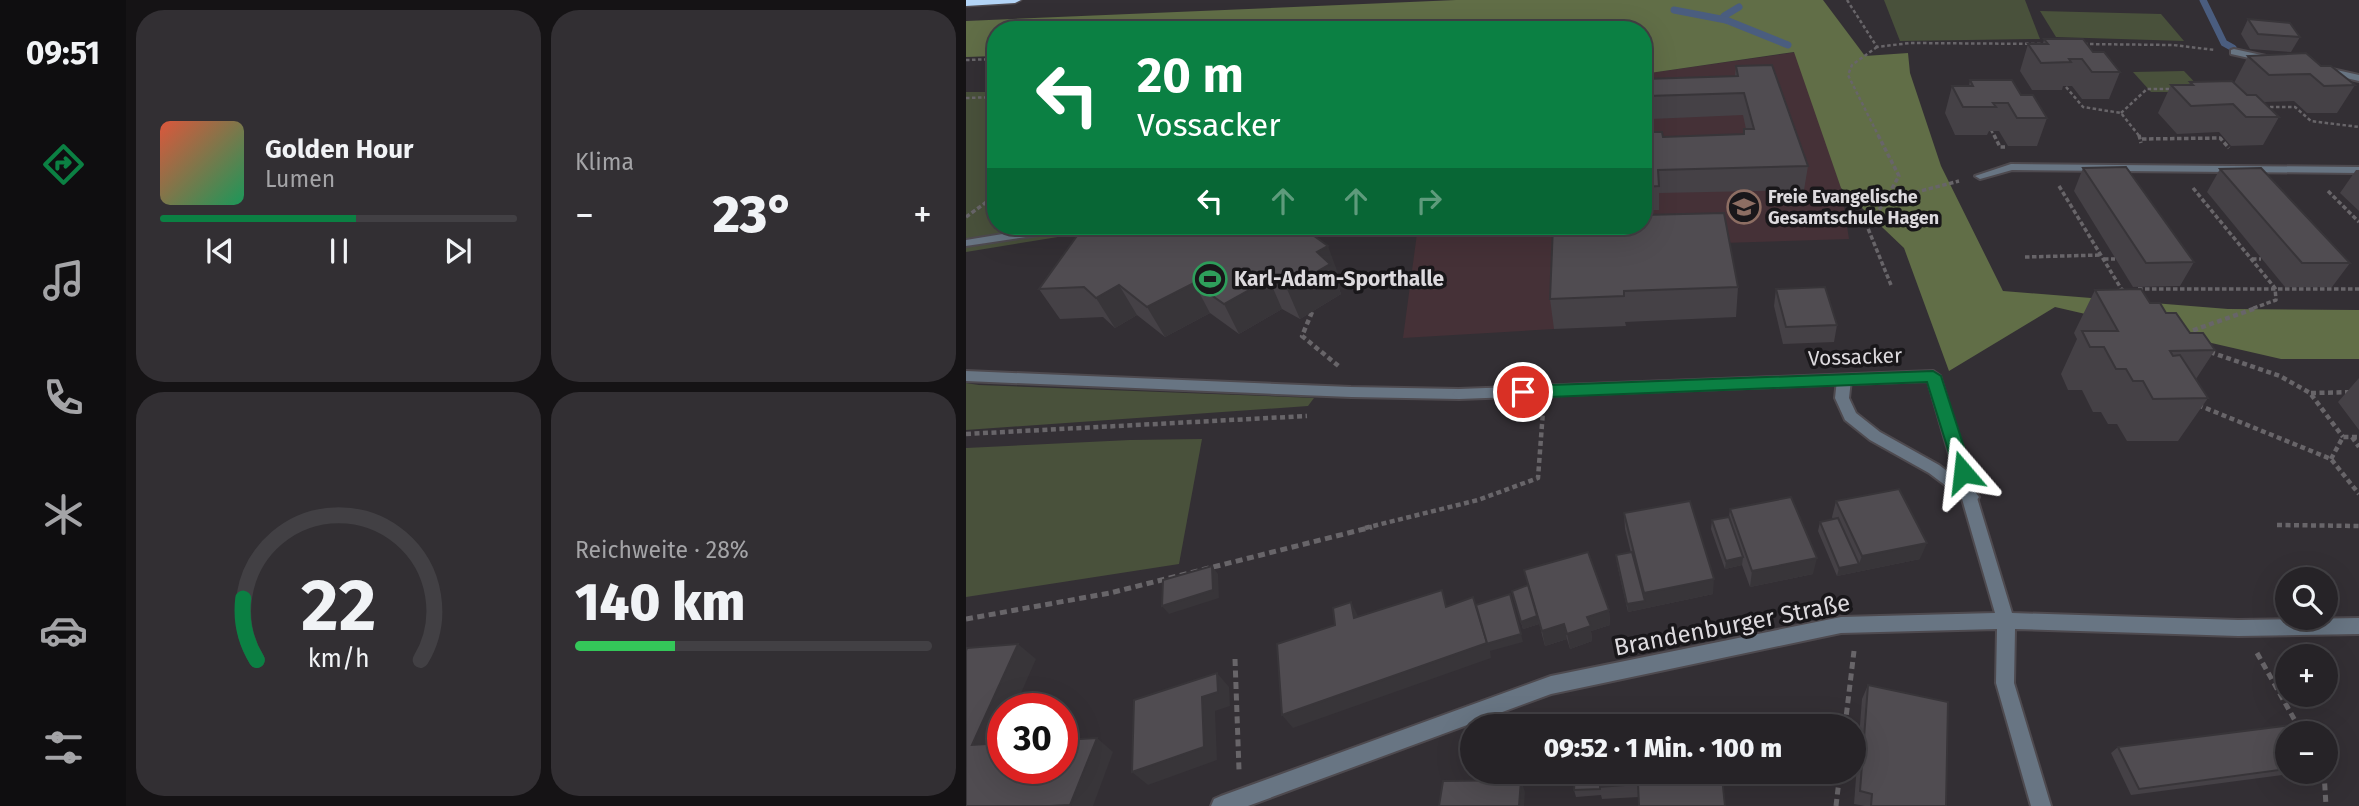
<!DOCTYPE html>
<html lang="de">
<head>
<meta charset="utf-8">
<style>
	:root { --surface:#262327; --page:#322f33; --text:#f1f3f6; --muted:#a4a4a7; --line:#424044; --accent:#0b8043 }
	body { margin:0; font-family:"Fira Sans",sans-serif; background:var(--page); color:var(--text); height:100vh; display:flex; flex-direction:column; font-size:26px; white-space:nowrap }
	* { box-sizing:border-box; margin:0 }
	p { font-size:23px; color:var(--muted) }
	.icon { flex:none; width:38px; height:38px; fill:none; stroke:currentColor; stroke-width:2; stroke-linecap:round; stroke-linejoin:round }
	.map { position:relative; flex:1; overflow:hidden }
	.drawer { display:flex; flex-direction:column; gap:10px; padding:10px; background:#151315; width:840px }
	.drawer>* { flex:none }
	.banner { position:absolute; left:21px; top:21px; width:665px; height:214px; border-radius:28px; box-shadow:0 7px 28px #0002,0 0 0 2px var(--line); background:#0b8043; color:#fff; overflow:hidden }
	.tools { position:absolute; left:1309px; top:567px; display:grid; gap:14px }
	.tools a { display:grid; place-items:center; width:63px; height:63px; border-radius:50%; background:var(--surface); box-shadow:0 7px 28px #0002,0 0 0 2px var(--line); font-size:35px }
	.speed { position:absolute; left:21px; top:693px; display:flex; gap:14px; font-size:35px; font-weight:700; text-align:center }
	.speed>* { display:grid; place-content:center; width:91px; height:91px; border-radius:50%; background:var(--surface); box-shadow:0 7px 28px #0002,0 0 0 2px var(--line); line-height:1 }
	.speed .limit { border:10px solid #d22; background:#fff; color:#111 }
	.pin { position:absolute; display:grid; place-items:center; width:60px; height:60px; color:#fff; margin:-30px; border:4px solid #fff; border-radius:50%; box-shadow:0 2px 7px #0007 }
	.me { position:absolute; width:77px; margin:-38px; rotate:343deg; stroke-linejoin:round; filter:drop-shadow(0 0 5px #0008) }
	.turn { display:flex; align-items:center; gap:24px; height:147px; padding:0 35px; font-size:32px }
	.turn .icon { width:91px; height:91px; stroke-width:2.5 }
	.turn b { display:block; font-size:49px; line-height:60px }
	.lanes { display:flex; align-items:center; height:66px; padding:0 35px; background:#0003; justify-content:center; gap:35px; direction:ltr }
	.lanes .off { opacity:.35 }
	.big { font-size:52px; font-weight:800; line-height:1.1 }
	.drawer .widget { flex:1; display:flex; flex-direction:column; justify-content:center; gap:10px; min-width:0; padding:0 24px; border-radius:28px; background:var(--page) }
	.drawer .dial { align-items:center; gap:0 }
	.dial svg { height:182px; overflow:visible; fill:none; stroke:var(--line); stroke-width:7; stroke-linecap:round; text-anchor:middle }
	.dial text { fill:var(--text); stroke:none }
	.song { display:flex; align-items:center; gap:21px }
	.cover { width:84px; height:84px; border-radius:10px; background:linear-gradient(135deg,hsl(10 70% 55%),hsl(150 70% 35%)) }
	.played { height:7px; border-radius:4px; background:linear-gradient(90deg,var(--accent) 55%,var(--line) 55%) }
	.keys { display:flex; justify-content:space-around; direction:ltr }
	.heat { display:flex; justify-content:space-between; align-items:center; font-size:38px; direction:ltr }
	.charge { height:10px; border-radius:5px; background:linear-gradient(90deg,#34c759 28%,var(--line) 0) }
	.drawer .tiles { flex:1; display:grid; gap:10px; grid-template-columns:repeat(2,1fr) }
	.trip { position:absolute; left:494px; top:714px; width:406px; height:70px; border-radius:35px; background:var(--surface); box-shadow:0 7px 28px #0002,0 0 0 2px var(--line); font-weight:800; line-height:70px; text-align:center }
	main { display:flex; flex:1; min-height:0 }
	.tabs { display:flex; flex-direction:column; width:126px; justify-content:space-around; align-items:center; background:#0f0e10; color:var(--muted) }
	.tabs .icon { width:49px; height:49px }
	.tabs .active { color:var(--accent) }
	.tabs b { font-size:32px; color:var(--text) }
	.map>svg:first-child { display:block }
	.education { fill:#453137 }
	.green { fill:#49513b }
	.forest { fill:#616e47 }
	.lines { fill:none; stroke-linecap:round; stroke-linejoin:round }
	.stream { stroke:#4a5d7f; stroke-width:7 }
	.service-casing { stroke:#4e4a4f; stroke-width:4 }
	.minor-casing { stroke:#4e4a4f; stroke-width:4 }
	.motorway-casing { stroke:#4e4a4f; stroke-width:3 }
	.path-far3 { stroke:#686569; stroke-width:2.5; stroke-dasharray:3.5 2.5; stroke-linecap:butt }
	.path-far2 { stroke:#686569; stroke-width:3.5; stroke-dasharray:4.5 2.5; stroke-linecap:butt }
	.path-far1 { stroke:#686569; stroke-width:4.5; stroke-dasharray:5 3.5; stroke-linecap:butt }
	.path { stroke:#686569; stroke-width:5; stroke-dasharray:7 4.5; stroke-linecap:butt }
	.service { fill:#687583; fill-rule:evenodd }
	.minor { fill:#687583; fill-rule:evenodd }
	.motorway { fill:#b3d4f6; fill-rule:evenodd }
	.wall { fill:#454146; fill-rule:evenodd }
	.shaded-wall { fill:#383539 }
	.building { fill:#504c51; stroke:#383539; stroke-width:2; fill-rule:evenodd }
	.route { fill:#0b8043; stroke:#07532c; stroke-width:2 }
	.labels { text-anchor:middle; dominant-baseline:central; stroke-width:7; stroke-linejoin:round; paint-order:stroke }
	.far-poi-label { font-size:18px; font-weight:bold; fill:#dddade; stroke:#19171a; text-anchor:start }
	.poi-label { font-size:21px; font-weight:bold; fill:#dddade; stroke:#19171a; text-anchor:start }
	.street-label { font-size:21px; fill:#dddade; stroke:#19171a }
	.near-street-label { font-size:24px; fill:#dddade; stroke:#19171a }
</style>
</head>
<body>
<main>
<nav class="tabs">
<b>09:51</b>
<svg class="icon active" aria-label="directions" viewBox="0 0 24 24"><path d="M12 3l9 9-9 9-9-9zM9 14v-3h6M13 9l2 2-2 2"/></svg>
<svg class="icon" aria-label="music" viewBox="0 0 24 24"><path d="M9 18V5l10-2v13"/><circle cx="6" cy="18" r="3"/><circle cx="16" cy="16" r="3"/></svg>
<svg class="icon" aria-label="phone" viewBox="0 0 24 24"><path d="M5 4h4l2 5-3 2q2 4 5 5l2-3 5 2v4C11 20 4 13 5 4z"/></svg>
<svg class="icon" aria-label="climate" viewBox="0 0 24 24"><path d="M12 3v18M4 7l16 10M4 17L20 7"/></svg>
<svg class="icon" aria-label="car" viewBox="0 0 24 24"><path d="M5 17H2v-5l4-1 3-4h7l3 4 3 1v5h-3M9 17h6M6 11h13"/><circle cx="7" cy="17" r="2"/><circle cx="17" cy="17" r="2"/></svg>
<svg class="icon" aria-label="filters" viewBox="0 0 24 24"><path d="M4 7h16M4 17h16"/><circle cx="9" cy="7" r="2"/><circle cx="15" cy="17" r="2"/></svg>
</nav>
<section class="drawer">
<div class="tiles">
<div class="widget">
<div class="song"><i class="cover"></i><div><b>Golden Hour</b><p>Lumen</p></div></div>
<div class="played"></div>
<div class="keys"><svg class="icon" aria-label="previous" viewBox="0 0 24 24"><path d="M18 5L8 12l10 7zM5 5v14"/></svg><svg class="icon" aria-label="pause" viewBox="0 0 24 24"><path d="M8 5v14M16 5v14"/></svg><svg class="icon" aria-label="next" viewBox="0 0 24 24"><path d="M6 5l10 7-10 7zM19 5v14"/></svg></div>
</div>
<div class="widget"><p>Klima</p>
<div class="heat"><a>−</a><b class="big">23°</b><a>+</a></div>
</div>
<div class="widget dial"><svg viewBox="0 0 100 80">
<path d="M14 69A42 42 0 1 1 86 69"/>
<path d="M14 69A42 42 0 0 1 8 42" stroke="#0b8043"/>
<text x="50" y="56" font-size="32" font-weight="700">22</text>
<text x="50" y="72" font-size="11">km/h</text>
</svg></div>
<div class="widget"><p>Reichweite · 28%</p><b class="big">140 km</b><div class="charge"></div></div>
</div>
</section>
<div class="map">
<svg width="1393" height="806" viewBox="0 0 1393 806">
	<rect width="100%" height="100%" fill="#332f34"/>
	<polygon class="education" points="831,52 875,188 883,239 657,246 588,329 437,338 452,226 677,226 677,74"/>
	<g class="green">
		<polygon points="918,0 1059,0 1074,39 934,41"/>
		<polygon points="1074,11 1195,14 1218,41 1090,37"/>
		<polygon points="1218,71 1238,92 1185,92 1167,72"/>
		<polygon points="0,92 30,92 30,226 107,226 98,236 0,252"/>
		<polygon points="0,383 13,385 348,398 342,406 0,430"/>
		<polygon points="236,439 213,564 0,597 0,448 164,440"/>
	</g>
	<polygon class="forest" points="490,0 857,0 899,56 942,53 944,73 975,166 1037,291 1262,309 1393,310 1393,359 1315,359 1089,307 983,371 938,248 875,188 828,52 677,74 677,30 30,30 30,56 0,57 0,21"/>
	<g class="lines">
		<g class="stream">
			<polyline points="1237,0 1258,43 1267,48"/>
			<polyline points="773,7 758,16 760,20 822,45"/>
			<polyline points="708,10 760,20"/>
		</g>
		<defs>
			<g id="service">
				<polygon points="86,226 101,226 86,233 0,246 0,240"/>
				<polygon points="0,371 385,387 493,389 500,394 493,399 385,397 0,381"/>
				<polygon points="878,375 885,380 883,398 890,413 914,432 973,465 1010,493 1013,497 1010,501 1005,503 1000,501 963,473 904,440 879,420 869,398 871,380"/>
			</g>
			<g id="minor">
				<polygon points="1268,49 1309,58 1310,60 1306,63 1265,54 1265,50"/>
				<polygon points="1357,67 1393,75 1393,81 1354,72 1353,70"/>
				<polygon points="1045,164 1393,167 1393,173 1046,170 1014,179 1009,176"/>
				<polygon points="967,371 974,376 1046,613 1272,620 1393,618 1393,634 1272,636 1049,629 1048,683 1085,806 1065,806 1030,683 1031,629 875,633 585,694 282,806 245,806 248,799 255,796 585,676 875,617 1029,613 962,381 493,399 486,394 493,389"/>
			</g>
			<polygon id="motorway" points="0,0 55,0 49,3 0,6"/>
		</defs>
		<use href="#service" class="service-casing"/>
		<use href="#minor" class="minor-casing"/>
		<use href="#motorway" class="motorway-casing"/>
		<g class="path-far3">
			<polyline points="881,0 911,47 944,43 1082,44"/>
			<polyline points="1118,44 1207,45 1249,50"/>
			<polyline points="911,47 886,65 882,75 913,137"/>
			<polyline points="0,60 30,59"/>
			<polyline points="1100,87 1117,107 1155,113 1174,137"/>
			<polyline points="0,98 30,97"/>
			<polyline points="1298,107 1329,107 1345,121 1393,127"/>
			<polyline points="1155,113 1181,89 1209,89"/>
			<polyline points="1025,130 1029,137"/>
		</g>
		<g class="path-far2">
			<polyline points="912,135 933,176 920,199"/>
			<polyline points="1028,135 1034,147 1039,147"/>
			<polyline points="1173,135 1175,143"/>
			<polyline points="1176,139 1254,138 1263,148"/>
			<polyline points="1093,186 1156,290 1159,290"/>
			<polyline points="1227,188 1309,288 1310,300 1285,309"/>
			<polyline points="1362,191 1393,222"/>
			<polyline points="0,217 30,195"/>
			<polyline points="1059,257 1134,255"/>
			<polyline points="1138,259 1149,259"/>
			<polyline points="1286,259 1295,259"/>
			<polyline points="925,285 901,226 920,200 993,181"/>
			<polyline points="1172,289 1393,289"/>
		</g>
		<g class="path-far1">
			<polyline points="346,312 336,336 375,368"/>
			<polyline points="1223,337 1225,331 1290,308"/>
			<polyline points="1244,352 1314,376 1344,393 1377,437"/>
			<polyline points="1345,393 1393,392"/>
			<polyline points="1232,405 1365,459 1393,494"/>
			<polyline points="0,434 341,416"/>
			<polyline points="1386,437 1393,447"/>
			<polyline points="1365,459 1377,437 1393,437"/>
			<polyline points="1311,525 1393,526"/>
			<polyline points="399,528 512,500 572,478 577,411"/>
		</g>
		<g class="path">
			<polyline points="0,619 144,593 406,527"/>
			<polyline points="1291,653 1336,733"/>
			<polyline points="269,659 273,770"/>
			<polyline points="879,726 888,651"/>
			<polyline points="1358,772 1360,806"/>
			<polyline points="870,806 874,772"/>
		</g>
		<use href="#service" class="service"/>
		<use href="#minor" class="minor"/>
		<use href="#motorway" class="motorway"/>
	</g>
	<g class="wall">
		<polygon points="1282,19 1334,37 1325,52 1284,49 1275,34"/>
		<polygon points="1078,39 1127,52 1154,72 1143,99 1116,99 1106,86 1097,86 1096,90 1066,90 1054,71 1062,44 1077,44"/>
		<polygon points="1282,56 1355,66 1389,85 1371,113 1341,113 1328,101 1298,102 1313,117 1297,145 1265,146 1253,132 1211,134 1192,113 1205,85 1222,85 1224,82 1268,83"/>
		<path d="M770,66L842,166L838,190L693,193V210H677V74L679,79L769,76ZM777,115L780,129H778L777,134L697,137L686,132L685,119Z"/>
		<polygon points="1004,80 1055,95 1081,118 1071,146 1042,146 1033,131 1023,131 1021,135 989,135 979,113 986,86 1003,86"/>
		<polygon points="1117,168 1228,262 1214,286 1167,287 1108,191"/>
		<polygon points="1254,169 1384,263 1366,287 1319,287 1241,192"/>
		<polygon points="1390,170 1393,170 1393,211 1374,193"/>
		<polygon points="37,226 87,226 38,227"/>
		<polygon points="587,226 772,287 770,317 659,322 660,326 588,329 584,299"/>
		<polygon points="346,234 373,276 369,278 375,294 334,319 316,309 273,334 244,313 199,337 171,315 149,328 137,317 94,319 73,289"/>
		<polygon points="810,289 871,325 868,342 817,344 808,306"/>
		<polygon points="1129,290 1184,303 1200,313 1224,333 1249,350 1230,379 1242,398 1212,441 1161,441 1151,424 1142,424 1135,412 1127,412 1116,390 1102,390 1095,374 1111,339 1108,333"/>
		<polygon points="1393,378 1393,430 1372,402"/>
		<polygon points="870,501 954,559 871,576 852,531 854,522 867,520 866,517"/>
		<polygon points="764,509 847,574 784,587 776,565 759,569 745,529 746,520 763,517"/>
		<polygon points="658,513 747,594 662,612 651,564 650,555 665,553 659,529"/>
		<polygon points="558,570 643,610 644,625 625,631 626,641 604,649 601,639 579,646 573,623 573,624 557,629 546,591 562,586"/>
		<polygon points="902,685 980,806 899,806 888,804 896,699"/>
		<polygon points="1321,733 1321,772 1340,772 1165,795 1145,753 1152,747"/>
		<polygon points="739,772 673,797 636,799 635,795 610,797 608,790"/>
	</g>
	<g class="shaded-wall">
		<polygon points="327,226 349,226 335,264 323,234"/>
		<polygon points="362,246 373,276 369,278 375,294 334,319 321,289 351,252"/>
		<polygon points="303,279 316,309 273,334 258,304"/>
		<polygon points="228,283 244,313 199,337 181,307"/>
		<polygon points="153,285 171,315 149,328 130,298"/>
		<polygon points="961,543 954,559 871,576 873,568 893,564 896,556"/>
		<polygon points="777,557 776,565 759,569 760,561"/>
		<polygon points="851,558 847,574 784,587 786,571"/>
		<polygon points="246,566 252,574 253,598 203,614 196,606"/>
		<polygon points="748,579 747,594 662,612 661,604 679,601 678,593"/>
		<polygon points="385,602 393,618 388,618"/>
		<polygon points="643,610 644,625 625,631 626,641 604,649 601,634 621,617"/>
		<polygon points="571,616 573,624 557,629 555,622"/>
		<polygon points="598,624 601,639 579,646 576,631"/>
		<polygon points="555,634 557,642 524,651 525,658 327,728 316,715 521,643"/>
		<polygon points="52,644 70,659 48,709 37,709 37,733 26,758 6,745"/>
		<polygon points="251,673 263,687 264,706 249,711 251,760 182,785 166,772 236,697"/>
		<polygon points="131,738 147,752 127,806 106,806 104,805"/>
		<polygon points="555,780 559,792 558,806 553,806"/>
	</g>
	<g class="building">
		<polygon points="1282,19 1324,23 1334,37 1292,34"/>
		<polygon points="1078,39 1117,39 1127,52 1138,52 1154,72 1126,72 1116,59 1103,59 1105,62 1075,63 1062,44 1082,44"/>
		<polygon points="1340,53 1355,66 1365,66 1389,85 1358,86 1344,74 1303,75 1282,56"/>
		<path d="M806,65L842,166L692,170L693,186L677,187V74H679V79L772,76L770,66ZM778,93L788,129H778V134L697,137L696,132H686L682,96Z"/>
		<polygon points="1004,80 1046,80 1055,95 1067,95 1081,118 1051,118 1042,103 1027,103 1030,107 997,107 986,86 1007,86"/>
		<polygon points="1266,81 1281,95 1290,95 1313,117 1280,117 1267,104 1225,106 1205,85 1227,85 1224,82"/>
		<polygon points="1160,167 1228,262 1180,263 1117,168"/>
		<polygon points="1295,168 1384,263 1336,263 1254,169"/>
		<polygon points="758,213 772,287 658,291 658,296 584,299 587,226 677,226 677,215"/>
		<polygon points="118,226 327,226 323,234 337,228 362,246 351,252 364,264 321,289 303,279 258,304 228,283 181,307 153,285 130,298 118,287 73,289"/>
		<polygon points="859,287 871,325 820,327 810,289"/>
		<polygon points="1175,289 1184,303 1194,303 1200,313 1210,313 1224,333 1237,333 1249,350 1204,351 1207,356 1214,355 1242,398 1187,399 1177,381 1167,381 1160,369 1150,369 1138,347 1124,347 1116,331 1152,331 1129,290"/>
		<polygon points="933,489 961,543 896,556 870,501"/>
		<polygon points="825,497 851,558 786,571 764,509"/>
		<polygon points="724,501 748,579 678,593 658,513"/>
		<polygon points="763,517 777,557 760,561 746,520"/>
		<polygon points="872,518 893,564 873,568 854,522"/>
		<polygon points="622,552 643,610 621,617 625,626 601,634 598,624 576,631 558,570"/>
		<polygon points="666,552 679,601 661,604 650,555"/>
		<polygon points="246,566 247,590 196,606 197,580"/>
		<polygon points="562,585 571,616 555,622 546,591"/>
		<polygon points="476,590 480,607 507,597 521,643 316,715 311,644 369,625 367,608 385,602 388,618"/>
		<polygon points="544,594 555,634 520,644 521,643 510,605"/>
		<polygon points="52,644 6,745 37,743 37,768 96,768 96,740 131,738 104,805 84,806 0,806 0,651 1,648"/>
		<polygon points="251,673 252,692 236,697 238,747 166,772 168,700"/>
		<polygon points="902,685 982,702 980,806 905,806 906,794 894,791"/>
		<polygon points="736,724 736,726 685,726"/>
		<polygon points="1325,725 1330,733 1321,733 1321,769 1173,789 1152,747"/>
		<polygon points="609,772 634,772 634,789 608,790"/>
		<polygon points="634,772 739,772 740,777 756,777 759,806 673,806 672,784 634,787"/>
		<polygon points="555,780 553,806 473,806 477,781"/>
	</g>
	<polygon class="route" points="967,371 975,376 1006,472 1003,477 991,477 989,472 961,382 557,398 549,392 557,386"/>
	<defs>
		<symbol id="school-ring" viewBox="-11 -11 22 22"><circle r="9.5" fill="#19171a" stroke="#8d6e63" stroke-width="1.5"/><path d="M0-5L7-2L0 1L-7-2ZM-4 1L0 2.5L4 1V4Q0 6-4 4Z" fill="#8d6e63"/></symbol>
		<symbol id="stadium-ring" viewBox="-11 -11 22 22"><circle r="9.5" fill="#19171a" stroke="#2e9e5b" stroke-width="1.5"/><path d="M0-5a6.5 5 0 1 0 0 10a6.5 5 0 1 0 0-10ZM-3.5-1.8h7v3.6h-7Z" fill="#2e9e5b"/></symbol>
	</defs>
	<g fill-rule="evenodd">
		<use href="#school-ring" x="759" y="188" width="38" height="38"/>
		<use href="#stadium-ring" x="225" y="260" width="38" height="38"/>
	</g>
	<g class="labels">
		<g class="far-poi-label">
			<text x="802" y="197">Freie Evangelische<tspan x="802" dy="21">Gesamtschule Hagen</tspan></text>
		</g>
		<g class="poi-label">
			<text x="268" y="279">Karl-Adam-Sporthalle</text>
		</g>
		<g class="street-label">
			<text transform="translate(889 357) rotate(-2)">Vossacker</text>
		</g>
		<g class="near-street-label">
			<text transform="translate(766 625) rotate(-11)">Brandenburger Straße</text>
		</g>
	</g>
</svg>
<div class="tools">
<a><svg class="icon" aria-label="search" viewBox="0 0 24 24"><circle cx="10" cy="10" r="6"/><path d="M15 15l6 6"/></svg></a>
<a>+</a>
<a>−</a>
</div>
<div class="speed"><div class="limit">30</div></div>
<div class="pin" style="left:557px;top:392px;background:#d93025"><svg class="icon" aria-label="arrive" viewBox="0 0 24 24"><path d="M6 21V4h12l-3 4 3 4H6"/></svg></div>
<svg class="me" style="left:997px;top:472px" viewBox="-20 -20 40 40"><path d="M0-17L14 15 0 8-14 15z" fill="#0b8043" stroke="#fff" stroke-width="4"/></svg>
<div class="trip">09:52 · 1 Min. · 100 m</div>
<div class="banner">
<div class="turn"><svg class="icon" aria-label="left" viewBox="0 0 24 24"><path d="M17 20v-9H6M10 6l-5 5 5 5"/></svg><div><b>20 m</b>Vossacker</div></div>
<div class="lanes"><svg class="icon" aria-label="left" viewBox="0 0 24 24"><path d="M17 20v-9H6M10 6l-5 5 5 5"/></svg><svg class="icon off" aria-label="ahead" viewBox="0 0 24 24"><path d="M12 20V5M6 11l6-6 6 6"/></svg><svg class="icon off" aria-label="ahead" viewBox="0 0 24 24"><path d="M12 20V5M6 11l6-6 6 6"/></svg><svg class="icon off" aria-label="right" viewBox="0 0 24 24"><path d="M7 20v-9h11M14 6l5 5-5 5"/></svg></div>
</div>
</div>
</main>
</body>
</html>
